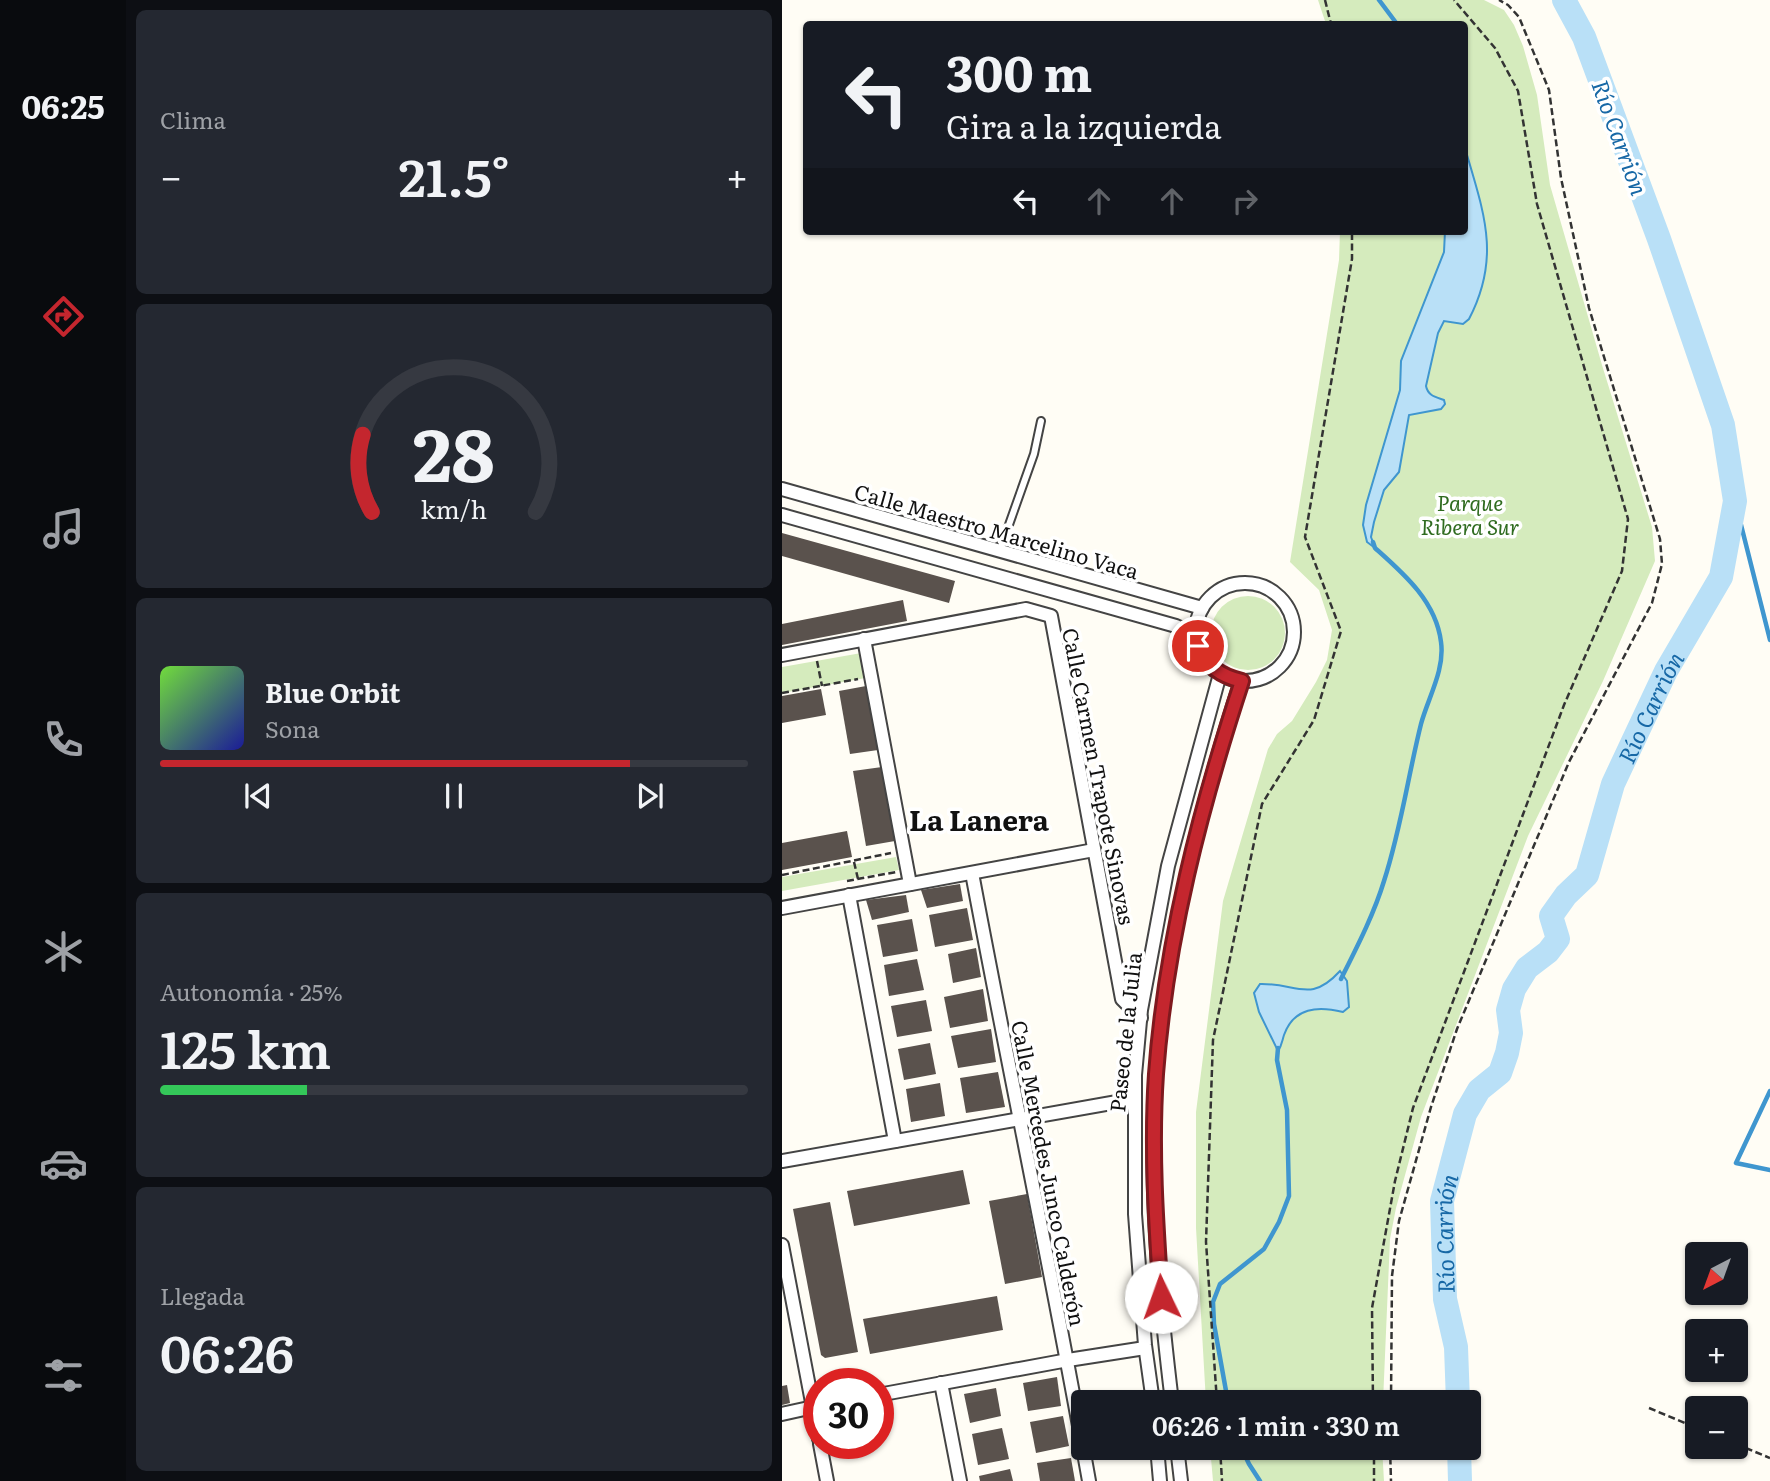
<!DOCTYPE html>
<html lang="es">
<head>
<meta charset="utf-8">
<style>
	:root { --surface:#171b24; --page:#242831; --text:#f1f3f6; --muted:#9ea1a6; --line:#363941; --accent:#c4262e }
	body { margin:0; font-family:Literata,serif; background:var(--page); color:var(--text); height:100vh; display:flex; flex-direction:column; font-size:26px; white-space:nowrap }
	* { box-sizing:border-box; margin:0 }
	p { font-size:23px; color:var(--muted) }
	.icon { flex:none; width:38px; height:38px; fill:none; stroke:currentColor; stroke-width:2; stroke-linecap:round; stroke-linejoin:round }
	.map { position:relative; flex:1; overflow:hidden }
	.panel { display:flex; flex-direction:column; gap:10px; padding:10px; background:#0d0f14; width:656px }
	.panel>* { flex:none }
	.guide { position:absolute; left:21px; top:21px; width:665px; height:214px; border-radius:7px; box-shadow:0 2px 5px #0004; background:#171b24; color:var(--text); overflow:hidden }
	.needle { width:46px; rotate:221deg }
	.controls { position:absolute; left:903px; top:1242px; display:grid; gap:14px }
	.controls a { display:grid; place-items:center; width:63px; height:63px; border-radius:7px; background:var(--surface); box-shadow:0 2px 5px #0004; font-size:35px }
	.speed { position:absolute; left:21px; top:1368px; display:flex; gap:14px; font-size:35px; font-weight:700; text-align:center }
	.speed>* { display:grid; place-content:center; width:91px; height:91px; border-radius:50%; background:var(--surface); box-shadow:0 2px 5px #0004; line-height:1 }
	.speed .limit { border:10px solid #d22; background:#fff; color:#111 }
	.pin { position:absolute; display:grid; place-items:center; width:60px; height:60px; color:#fff; margin:-30px; border:4px solid #fff; border-radius:50%; box-shadow:0 2px 7px #0007 }
	.me { position:absolute; width:77px; margin:-38px; rotate:357deg; stroke-linejoin:round; filter:drop-shadow(0 0 5px #0008) }
	.turn { display:flex; align-items:center; gap:24px; height:147px; padding:0 28px; font-size:32px }
	.turn .icon { width:91px; height:91px; stroke-width:2.5 }
	.turn b { display:block; font-size:49px; line-height:60px }
	.lanes { display:flex; align-items:center; height:66px; padding:0 28px; background:#0003; justify-content:center; gap:35px; direction:ltr }
	.lanes .off { opacity:.35 }
	.big { font-size:52px; font-weight:600; line-height:1.1 }
	.panel .widget { flex:1; display:flex; flex-direction:column; justify-content:center; gap:10px; min-width:0; padding:0 24px; border-radius:10px; background:var(--page) }
	.panel .dial { align-items:center; gap:0 }
	.dial svg { height:182px; overflow:visible; fill:none; stroke:var(--line); stroke-width:7; stroke-linecap:round; text-anchor:middle }
	.dial text { fill:var(--text); stroke:none }
	.song { display:flex; align-items:center; gap:21px }
	.cover { width:84px; height:84px; border-radius:10px; background:linear-gradient(135deg,hsl(100 70% 55%),hsl(240 70% 35%)) }
	.played { height:7px; border-radius:4px; background:linear-gradient(90deg,var(--accent) 80%,var(--line) 80%) }
	.keys { display:flex; justify-content:space-around; direction:ltr }
	.heat { display:flex; justify-content:space-between; align-items:center; font-size:38px; direction:ltr }
	.charge { height:10px; border-radius:5px; background:linear-gradient(90deg,#34c759 25%,var(--line) 0) }
	.trip { position:absolute; left:289px; top:1390px; width:410px; height:70px; border-radius:7px; background:var(--surface); box-shadow:0 2px 5px #0004; font-weight:600; line-height:70px; text-align:center }
	main { display:flex; flex:1; min-height:0 }
	.menu { display:flex; flex-direction:column; width:126px; justify-content:space-around; align-items:center; background:#090b0e; color:var(--muted) }
	.menu .icon { width:49px; height:49px }
	.menu .on { color:var(--accent) }
	.menu b { font-size:32px; color:var(--text) }
	.map>svg:first-child { display:block }
	.green { fill:#d5ebbd }
	.water { fill:#b9e0f7; stroke:#3f96cf; stroke-width:2 }
	.lines { fill:none; stroke-linecap:round; stroke-linejoin:round }
	.stream { stroke:#3f96cf; stroke-width:4.5 }
	.river { stroke:#b9e0f7; stroke-width:24 }
	.building { fill:#5a524d }
	.lane-casing { stroke:#444; stroke-width:10 }
	.street-casing { stroke:#444; stroke-width:16 }
	.path { stroke:#333; stroke-width:2.5; stroke-dasharray:7 3.5; stroke-linecap:butt }
	.lane { stroke:#fff; stroke-width:6 }
	.street { stroke:#fff; stroke-width:12 }
	.route-casing { stroke:#7f191e; stroke-width:18 }
	.route { stroke:#c4262e; stroke-width:12 }
	.labels { text-anchor:middle; dominant-baseline:central; stroke-width:7; stroke-linejoin:round; paint-order:stroke }
	.park-label { font-size:21px; font-style:italic; fill:#2f6b1f; stroke:#fff }
	.street-label { font-size:21px; fill:#111; stroke:#fff }
	.water-label { font-size:23px; font-style:italic; fill:#1768a6; stroke:#fff }
	.district-label { font-size:28px; font-weight:bold; fill:#111; stroke:#fff }
</style>
</head>
<body>
<main>
<nav class="menu">
<b>06:25</b>
<svg class="icon on" aria-label="directions" viewBox="0 0 24 24"><path d="M12 3l9 9-9 9-9-9zM9 14v-3h6M13 9l2 2-2 2"/></svg>
<svg class="icon" aria-label="music" viewBox="0 0 24 24"><path d="M9 18V5l10-2v13"/><circle cx="6" cy="18" r="3"/><circle cx="16" cy="16" r="3"/></svg>
<svg class="icon" aria-label="phone" viewBox="0 0 24 24"><path d="M5 4h4l2 5-3 2q2 4 5 5l2-3 5 2v4C11 20 4 13 5 4z"/></svg>
<svg class="icon" aria-label="climate" viewBox="0 0 24 24"><path d="M12 3v18M4 7l16 10M4 17L20 7"/></svg>
<svg class="icon" aria-label="car" viewBox="0 0 24 24"><path d="M5 17H2v-5l4-1 3-4h7l3 4 3 1v5h-3M9 17h6M6 11h13"/><circle cx="7" cy="17" r="2"/><circle cx="17" cy="17" r="2"/></svg>
<svg class="icon" aria-label="filters" viewBox="0 0 24 24"><path d="M4 7h16M4 17h16"/><circle cx="9" cy="7" r="2"/><circle cx="15" cy="17" r="2"/></svg>
</nav>
<section class="panel">
<div class="widget"><p>Clima</p>
<div class="heat"><a>−</a><b class="big">21.5°</b><a>+</a></div>
</div>
<div class="widget dial"><svg viewBox="0 0 100 80">
<path d="M14 69A42 42 0 1 1 86 69"/>
<path d="M14 69A42 42 0 0 1 10 35" stroke="#c4262e"/>
<text x="50" y="56" font-size="32" font-weight="700">28</text>
<text x="50" y="72" font-size="11">km/h</text>
</svg></div>
<div class="widget">
<div class="song"><i class="cover"></i><div><b>Blue Orbit</b><p>Sona</p></div></div>
<div class="played"></div>
<div class="keys"><svg class="icon" aria-label="previous" viewBox="0 0 24 24"><path d="M18 5L8 12l10 7zM5 5v14"/></svg><svg class="icon" aria-label="pause" viewBox="0 0 24 24"><path d="M8 5v14M16 5v14"/></svg><svg class="icon" aria-label="next" viewBox="0 0 24 24"><path d="M6 5l10 7-10 7zM19 5v14"/></svg></div>
</div>
<div class="widget"><p>Autonomía · 25%</p><b class="big">125 km</b><div class="charge"></div></div>
<div class="widget"><p>Llegada</p><b class="big">06:26</b></div>
</section>
<div class="map">
<svg width="988" height="1481" viewBox="0 0 988 1481">
	<rect width="100%" height="100%" fill="#fffdf5"/>
	<g class="green">
		<polygon points="536,0 702,0 722,10 732,25 741,46 755,95 768,185 820,365 870,527 873,561 821,681 746,836 639,1117 614,1208 608,1239 601,1402 424,1402 414,1228 414,1112 441,901 486,749 495,734 510,721 534,682 545,660 550,630 537,590 508,562 557,260 558,231 682,231 682,24 544,24"/>
		<circle cx="466" cy="633" r="37"/>
		<polygon points="85,652 89,677 0,693 0,667"/>
		<polygon points="114,857 117,870 0,891 0,877"/>
		<polygon points="428,1447 600,1447 602,1481 431,1481"/>
	</g>
	<g class="water">
		<path d="M683,148C701,211 720,256 687,319L681,324L662,321L656,333L644,386C646,396 654,397 662,400L663,404L659,409L627,415L617,472L602,490L592,522L589,537L593,548L585,542L581,525L584,505L618,390L619,361L662,252L663,231H682Z"/>
		<path d="M558,971L565,981L567,1007L561,1012C536,1006 512,1007 502,1035C500,1041 500,1045 496,1051L477,1012L472,993L478,984C515,983 528,1004 558,971Z"/>
	</g>
	<g class="lines">
		<g class="stream">
			<polyline points="597,0 615,24"/>
			<polyline points="953,501 988,640"/>
			<path d="M559,979C575,947 592,914 602,881C619,829 626,776 639,724C646,698 663,670 659,642C654,601 621,573 593,548L591,542"/>
			<polyline points="988,1091 954,1163 988,1170"/>
			<polyline points="446,1402 432,1324 431,1302 438,1284 482,1249 497,1222 507,1196 505,1110 495,1060 496,1048"/>
			<polyline points="459,1447 467,1464 478,1481"/>
		</g>
		<g class="river">
			<path id="s1" d="M676,1402L674,1347L663,1299L660,1201L683,1114L697,1090L718,1073L725,1053L729,1033L726,1010L732,989L745,968L766,952L776,939L769,916L784,895L805,875L831,784L884,671L939,577L953,501L941,425L877,239L802,37L782,0"/>
			<polyline points="677,1447 678,1481"/>
		</g>
	</g>
	<g class="building">
		<polygon points="0,533 173,581 167,603 0,556"/>
		<polygon points="121,600 125,621 0,645 0,624"/>
		<polygon points="84,686 96,750 68,754 57,691"/>
		<polygon points="39,689 44,715 0,723 0,696"/>
		<polygon points="100,767 113,841 84,846 71,771"/>
		<polygon points="65,831 70,857 0,870 0,843"/>
		<polygon points="178,884 181,901 145,908 139,890"/>
		<polygon points="124,895 127,912 90,920 84,900"/>
		<polygon points="185,908 191,940 153,947 147,915"/>
		<polygon points="130,919 136,951 101,957 95,925"/>
		<polygon points="194,948 199,977 171,983 166,954"/>
		<polygon points="135,959 142,990 107,996 102,965"/>
		<polygon points="201,989 206,1021 168,1028 162,997"/>
		<polygon points="144,1000 150,1031 115,1037 109,1006"/>
		<polygon points="209,1029 214,1062 176,1068 169,1036"/>
		<polygon points="148,1043 154,1074 122,1080 116,1049"/>
		<polygon points="216,1072 223,1107 184,1113 178,1078"/>
		<polygon points="158,1083 163,1116 129,1122 124,1089"/>
		<polygon points="181,1170 188,1204 72,1226 65,1191"/>
		<polygon points="245,1194 260,1277 223,1284 207,1201"/>
		<polygon points="48,1202 76,1352 43,1358 39,1355 11,1209"/>
		<polygon points="215,1296 221,1330 88,1354 81,1319"/>
		<polygon points="275,1377 279,1406 246,1411 241,1383"/>
		<polygon points="5,1385 8,1403 0,1405 0,1386"/>
		<polygon points="214,1388 219,1416 188,1423 182,1394"/>
		<polygon points="281,1416 287,1446 254,1453 248,1422"/>
		<polygon points="220,1428 227,1459 196,1465 190,1434"/>
		<polygon points="289,1458 293,1481 258,1481 255,1463"/>
		<polygon points="228,1469 231,1481 198,1481 197,1476"/>
	</g>
	<g class="lines">
		<defs>
			<polyline id="lane" points="218,550 252,454 259,421"/>
			<g id="street">
				<polyline points="0,489 420,608"/>
				<polyline points="0,515 394,626 414,635"/>
				<circle cx="463" cy="632" r="49"/>
				<polyline points="82,639 128,884"/>
				<polyline points="0,655 244,609 269,616 340,999 359,1018"/>
				<path d="M190,873C228,1076 271,1278 307,1481"/>
				<polyline points="67,895 113,1141"/>
				<polyline points="0,908 312,850"/>
				<polyline points="0,1161 352,1099"/>
				<polyline points="0,1245 37,1439"/>
				<polyline points="159,1383 178,1481"/>
				<polyline points="96,1395 286,1360 363,1348"/>
				<polyline points="371,1402 363,1345 353,1214 353,1075 359,1010 386,866 438,674"/>
				<path d="M390,1402C377,1294 366,1183 374,1074C384,940 418,808 459,681"/>
				<polyline points="0,1414 36,1406"/>
				<polyline points="38,1444 45,1481"/>
				<polyline points="375,1447 378,1481"/>
				<polyline points="395,1447 399,1481"/>
			</g>
		</defs>
		<use href="#lane" class="lane-casing"/>
		<use href="#street" class="street-casing"/>
		<g class="path">
			<polyline points="543,0 549,24"/>
			<polyline points="35,661 40,686"/>
			<polyline points="0,693 76,679"/>
			<polyline points="72,862 76,879"/>
			<polyline points="0,875 109,853"/>
			<polyline points="65,881 114,872"/>
			<polyline points="435,1402 424,1242 431,1040 480,804 532,720 559,631 523,537 570,259 570,231"/>
			<polyline points="591,1402 590,1308 613,1181 631,1108 782,705 840,571 846,519 755,204 736,91 713,48 672,0"/>
			<polyline points="609,1402 610,1276 617,1221 649,1107 675,1029 787,762 870,603 880,564 878,539 807,308 779,178 767,90 737,17 726,5 717,0"/>
			<polyline points="867,1408 915,1428"/>
			<polyline points="954,1444 988,1458"/>
			<polyline points="438,1447 440,1481"/>
			<polyline points="592,1447 592,1481"/>
			<polyline points="608,1447 609,1481"/>
		</g>
		<use href="#lane" class="lane"/>
		<use href="#street" class="street"/>
	</g>
	<g class="lines">
		<defs>
			<path id="route" d="M379,1297C374,1223 369,1148 374,1074C384,940 418,809 460,681C438,676 425,666 416,646"/>
		</defs>
		<use href="#route" class="route-casing"/>
		<use href="#route" class="route"/>
	</g>
	<g class="labels">
		<g class="park-label">
			<text x="688" y="501">Parque<tspan x="688" dy="24">Ribera Sur</tspan></text>
		</g>
		<g class="street-label">
			<text transform="translate(215 530) rotate(16)">Calle Maestro Marcelino Vaca</text>
			<text transform="translate(318 776) rotate(79)">Calle Carmen Trapote Sinovas</text>
			<text transform="translate(342 1032) rotate(-84)">Paseo de la Julia</text>
			<text transform="translate(268 1173) rotate(79)">Calle Mercedes Junco Calderón</text>
		</g>
		<g class="water-label">
			<text transform="translate(839 137) rotate(70)">Río Carrión</text>
			<text stroke="none"><textPath href="#s1" startOffset="760">Río Carrión</textPath></text>
			<text stroke="none"><textPath href="#s1" startOffset="170">Río Carrión</textPath></text>
		</g>
		<g class="district-label">
			<text x="197" y="819">La Lanera</text>
		</g>
	</g>
</svg>
<div class="controls">
<a><svg class="needle" viewBox="-14 -14 28 28"><path d="M0-13l5 13h-10z" fill="#e53935"/><path d="M0 13l5-13h-10z" fill="#9ea1a6"/></svg></a>
<a>+</a>
<a>−</a>
</div>
<div class="speed"><div class="limit">30</div></div>
<div class="pin" style="left:416px;top:646px;background:#d93025"><svg class="icon" aria-label="arrive" viewBox="0 0 24 24"><path d="M6 21V4h12l-3 4 3 4H6"/></svg></div>
<svg class="me" style="left:379px;top:1297px" viewBox="-20 -20 40 40"><circle r="19" fill="#fff"/><path d="M0-13L10 11 0 6-10 11z" fill="#c4262e"/></svg>
<div class="trip">06:26 · 1 min · 330 m</div>
<div class="guide">
<div class="turn"><svg class="icon" aria-label="left" viewBox="0 0 24 24"><path d="M17 20v-9H6M10 6l-5 5 5 5"/></svg><div><b>300 m</b>Gira a la izquierda</div></div>
<div class="lanes"><svg class="icon" aria-label="left" viewBox="0 0 24 24"><path d="M17 20v-9H6M10 6l-5 5 5 5"/></svg><svg class="icon off" aria-label="ahead" viewBox="0 0 24 24"><path d="M12 20V5M6 11l6-6 6 6"/></svg><svg class="icon off" aria-label="ahead" viewBox="0 0 24 24"><path d="M12 20V5M6 11l6-6 6 6"/></svg><svg class="icon off" aria-label="right" viewBox="0 0 24 24"><path d="M7 20v-9h11M14 6l5 5-5 5"/></svg></div>
</div>
</div>
</main>
</body>
</html>
